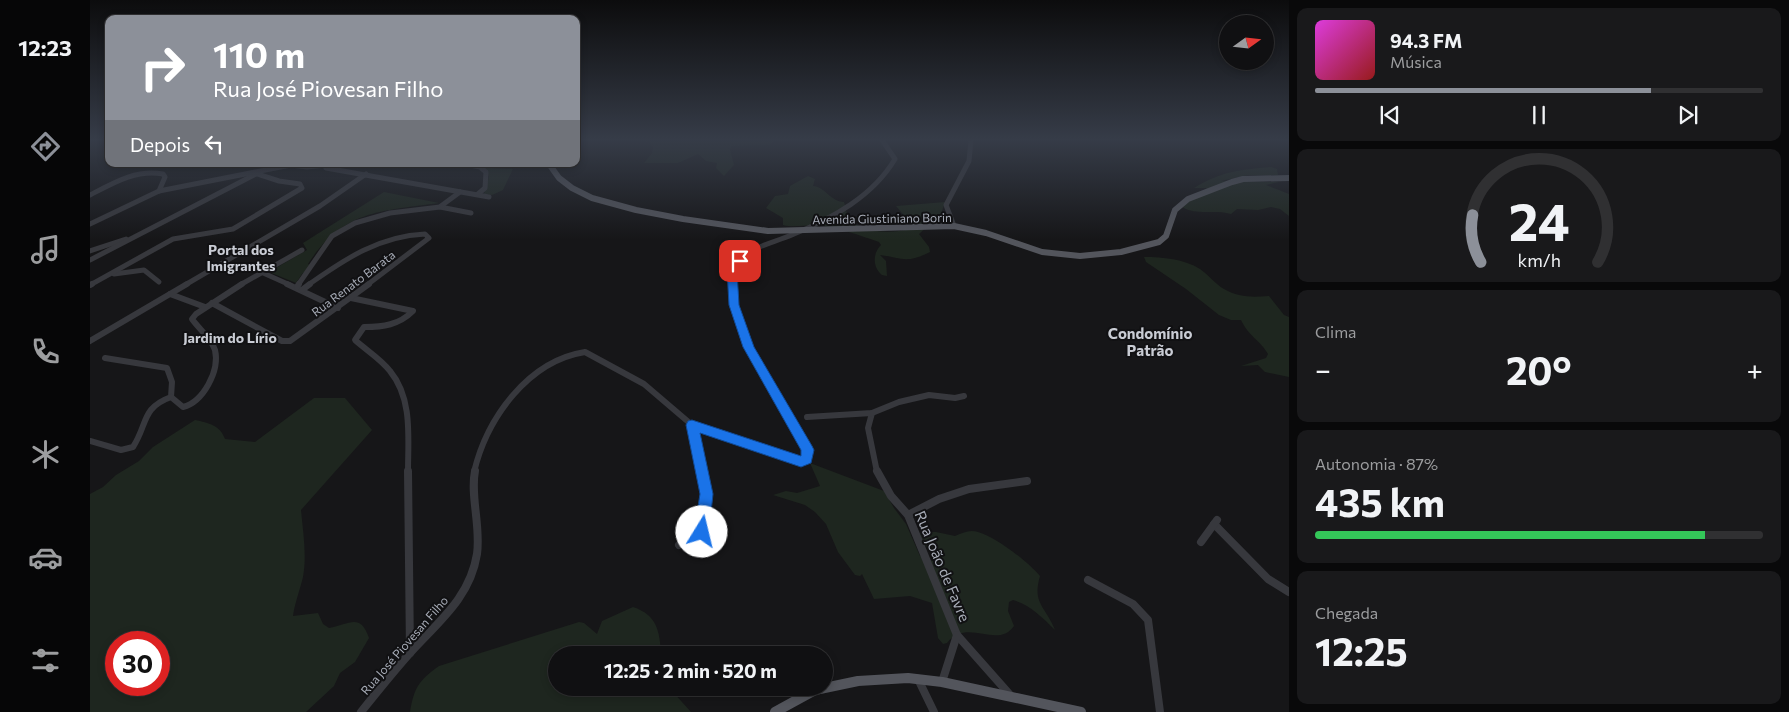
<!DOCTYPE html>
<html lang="pt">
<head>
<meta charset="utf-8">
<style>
	:root { --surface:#101012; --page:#19191b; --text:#f1f3f6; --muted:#9c9d9f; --line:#303032; --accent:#8c9099 }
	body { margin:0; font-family:Commissioner,sans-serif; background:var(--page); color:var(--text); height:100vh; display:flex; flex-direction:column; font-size:19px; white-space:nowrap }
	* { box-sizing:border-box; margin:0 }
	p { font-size:16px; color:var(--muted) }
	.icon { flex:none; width:28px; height:28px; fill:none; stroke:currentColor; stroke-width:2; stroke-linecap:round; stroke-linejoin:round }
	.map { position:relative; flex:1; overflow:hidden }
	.sheet { display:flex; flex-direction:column; gap:8px; padding:8px; background:#09090a; width:500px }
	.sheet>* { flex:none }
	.guide { position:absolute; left:15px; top:15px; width:475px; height:152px; border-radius:10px; box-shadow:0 2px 8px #0003,0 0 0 1px var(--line); background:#8c9099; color:#fff; overflow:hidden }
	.needle { width:32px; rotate:75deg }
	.fabs { position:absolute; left:1129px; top:15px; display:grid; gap:10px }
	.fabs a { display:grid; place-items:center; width:55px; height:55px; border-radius:50%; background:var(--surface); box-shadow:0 2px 8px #0003,0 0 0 1px var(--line); font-size:25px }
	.speed { position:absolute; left:15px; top:631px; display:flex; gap:10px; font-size:25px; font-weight:700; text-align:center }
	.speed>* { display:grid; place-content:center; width:65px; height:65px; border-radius:50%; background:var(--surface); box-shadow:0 2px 8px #0003,0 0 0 1px var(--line); line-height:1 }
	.speed .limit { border:8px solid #d22; background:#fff; color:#111 }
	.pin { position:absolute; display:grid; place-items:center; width:42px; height:42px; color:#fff; margin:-21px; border-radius:10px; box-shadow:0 2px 8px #0006 }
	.me { position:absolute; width:55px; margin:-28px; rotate:9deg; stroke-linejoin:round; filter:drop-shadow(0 0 4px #0008) }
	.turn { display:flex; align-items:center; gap:18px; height:105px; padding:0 25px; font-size:22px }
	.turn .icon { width:65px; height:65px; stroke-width:2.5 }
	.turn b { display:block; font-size:35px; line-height:42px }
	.then { display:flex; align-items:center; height:48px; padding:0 25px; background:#0003; gap:10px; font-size:19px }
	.big { font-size:38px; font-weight:700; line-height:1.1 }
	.sheet .tile { flex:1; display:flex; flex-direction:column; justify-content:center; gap:8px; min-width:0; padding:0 18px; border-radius:10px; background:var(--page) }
	.sheet .dial { align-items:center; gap:0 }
	.dial svg { height:130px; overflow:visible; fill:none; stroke:var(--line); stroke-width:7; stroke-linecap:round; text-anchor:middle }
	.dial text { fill:var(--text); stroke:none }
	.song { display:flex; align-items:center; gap:15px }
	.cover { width:60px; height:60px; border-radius:8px; background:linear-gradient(135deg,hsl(300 70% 55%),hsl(0 70% 35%)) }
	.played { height:5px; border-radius:2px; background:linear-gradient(90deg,var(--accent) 75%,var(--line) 75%) }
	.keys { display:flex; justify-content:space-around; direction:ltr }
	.heat { display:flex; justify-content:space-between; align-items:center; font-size:28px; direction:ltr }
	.charge { height:8px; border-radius:4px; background:linear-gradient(90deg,#34c759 87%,var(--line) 0) }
	.trip { position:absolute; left:458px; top:646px; width:285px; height:50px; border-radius:25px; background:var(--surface); box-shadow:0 2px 8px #0003,0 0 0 1px var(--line); font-weight:700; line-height:50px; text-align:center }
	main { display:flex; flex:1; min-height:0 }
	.tabs { display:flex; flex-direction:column; width:90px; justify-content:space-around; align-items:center; background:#060607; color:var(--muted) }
	.tabs .icon { width:35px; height:35px }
	.tabs .current { color:var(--accent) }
	.tabs b { font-size:22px; color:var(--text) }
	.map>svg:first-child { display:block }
	.green { fill:#1e261f; fill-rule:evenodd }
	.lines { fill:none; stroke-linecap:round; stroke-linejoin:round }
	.minor-far2 { stroke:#37383d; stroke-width:5 }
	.minor-far1 { stroke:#37383d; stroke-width:6 }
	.minor { stroke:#37383d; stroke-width:8 }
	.major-far1 { stroke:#53555c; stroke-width:6 }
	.major { stroke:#53555c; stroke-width:10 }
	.route { fill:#1a73e8; stroke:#114b97 }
	.labels { text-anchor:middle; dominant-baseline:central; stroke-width:4; stroke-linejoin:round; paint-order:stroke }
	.street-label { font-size:12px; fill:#a8adb8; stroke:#111113 }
	.neighbourhood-label { font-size:14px; font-weight:bold; fill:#c9ccd4; stroke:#111113 }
	.quarter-label { font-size:15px; font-weight:bold; fill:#c9ccd4; stroke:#111113 }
	.near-street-label { font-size:15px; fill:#a8adb8; stroke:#111113 }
</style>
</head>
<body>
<main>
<nav class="tabs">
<b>12:23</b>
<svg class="icon current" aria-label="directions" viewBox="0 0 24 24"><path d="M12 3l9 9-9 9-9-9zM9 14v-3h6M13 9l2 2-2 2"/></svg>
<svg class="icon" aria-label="music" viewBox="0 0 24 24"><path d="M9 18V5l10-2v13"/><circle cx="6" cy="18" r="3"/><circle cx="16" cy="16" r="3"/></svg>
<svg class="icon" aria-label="phone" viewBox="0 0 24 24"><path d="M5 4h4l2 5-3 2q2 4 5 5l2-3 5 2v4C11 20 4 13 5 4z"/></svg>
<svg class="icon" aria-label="climate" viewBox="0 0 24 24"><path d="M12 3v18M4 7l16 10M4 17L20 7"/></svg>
<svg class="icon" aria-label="car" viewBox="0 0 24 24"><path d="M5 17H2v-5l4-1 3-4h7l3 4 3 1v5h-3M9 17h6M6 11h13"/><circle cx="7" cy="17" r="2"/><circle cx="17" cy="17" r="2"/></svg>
<svg class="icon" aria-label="filters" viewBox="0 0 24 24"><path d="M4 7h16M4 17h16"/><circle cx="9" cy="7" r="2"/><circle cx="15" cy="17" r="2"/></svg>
</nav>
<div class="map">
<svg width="1199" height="712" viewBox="0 0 1199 712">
	<rect width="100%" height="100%" fill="#161618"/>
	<g class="green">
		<polygon points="548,140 684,140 684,141 679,145 642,146 640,149 644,165 634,176 626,168 627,163 616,161 608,154 588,163 554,163 562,153 563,147 559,142"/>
		<path d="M1181,167L1187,169L1188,175H1158L1131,181L1189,182L1176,185L1199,194V216L1190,209L1181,207L1168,210L1147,209L1141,214C1124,209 1107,216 1092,207L1117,188H1104C1132,171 1149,170 1181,167Z"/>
		<polygon points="396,168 423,169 413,190 402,195 394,194 399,177"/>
		<path d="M718,176L725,179L723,186C734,186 741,202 754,202C756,208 756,215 761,220C772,233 803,234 818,229L821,224L806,206L855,202L850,217L831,223L838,226L829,234L839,247L840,252C816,264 813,258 790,255L796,261L797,276L792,275C783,268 782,254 791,245L789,242C768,235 748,227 725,225C714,225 704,228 693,225V218L676,208L685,196L698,194L700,186Z"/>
		<path d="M294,192L349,203C291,211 253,210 218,264L222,266L212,274L206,283L179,272L217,250L213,243Z"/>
		<path d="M1054,257C1073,257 1094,259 1110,269C1119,275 1125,284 1134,289C1149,298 1163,297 1179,296L1194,315L1199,317V377L1175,372L1168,365L1151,366L1176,358L1178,354C1170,340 1159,337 1151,320H1141L1129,315L1096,289L1056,262Z"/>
		<path d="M224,398H255L282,430L211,510C213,532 217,555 213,577C210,590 205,602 203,616L228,613L233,624L239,628C259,625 270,612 279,638L265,662L250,673L244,686L216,712H0V494L13,487L26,475L49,461L63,447L105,420C119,423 130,425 135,439L165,442ZM26,642H69V685H26Z"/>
		<path d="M720,463L794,491L804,508L816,524L830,556L846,562L849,560C843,550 834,547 827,536L831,532H846L865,536C872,533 880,529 888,532C906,537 937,561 950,576C942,604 955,605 965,630C952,617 940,605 923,600L919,602L918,611L924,626C907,650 878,617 857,643L853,644L848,638L842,603L820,596L784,599L772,574L770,576L765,575L748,552L736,524L725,512L715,505L683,495L696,491L707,493L730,486Z"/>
		<path d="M543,607C567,615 570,631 571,655H466V688H575L582,691L601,712H320C324,688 329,680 349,666L489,622L494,623L507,634L512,621Z"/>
	</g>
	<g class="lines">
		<g class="minor-far2">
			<polyline points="376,164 390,167 396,172 395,188 388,194"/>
			<polyline points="236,168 399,197"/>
			<path d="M0,195C23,183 46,169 73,174L75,177L69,191"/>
			<polyline points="351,206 370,192"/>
			<polyline points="0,224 69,191 201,165 217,167 246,164"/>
			<polyline points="864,226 856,205 879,161 881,140"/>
			<polyline points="0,251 36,239"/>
			<polyline points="0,260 166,174"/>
			<polyline points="171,272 200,285"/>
			<polyline points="24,274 54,270 69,282"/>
			<polyline points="0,285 83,239 143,229 212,188 210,184 189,181 164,173"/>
			<polyline points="95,285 230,206 276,174"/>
			<polyline points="150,285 212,250"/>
			<polyline points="208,285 242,236 265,223 300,213 350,207 381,213"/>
			<path d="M218,285C255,259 289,236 335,234L339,238L277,285"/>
			<path d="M643,285L642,270C662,244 676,246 704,234C743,218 783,196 805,159L792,140"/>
		</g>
		<g class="minor-far1">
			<polyline points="197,284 248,308"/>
			<polyline points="0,285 2,284"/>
			<polyline points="207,287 209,284"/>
			<polyline points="212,290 220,284"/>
			<polyline points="80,294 115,307"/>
			<path d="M261,298L323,311C309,325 293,327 274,327L265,340C276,350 291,359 300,371C323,399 318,438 318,472"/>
			<polyline points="122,303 192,341 200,341 279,284"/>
			<polyline points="0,341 97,284"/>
			<polyline points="15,358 77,368 82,382 81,397"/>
			<path d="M81,397L93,407C113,402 130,371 125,350C121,338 109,329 102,319L106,314L152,284"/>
			<polyline points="782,413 778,428 787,472"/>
			<polyline points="717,417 782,413 809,402 839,395 865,398 874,396"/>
			<polyline points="602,425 612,472"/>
			<path d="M0,441L31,450L43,447C58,424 51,408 81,397"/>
			<path d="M384,472C397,418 438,361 495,352L554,384L602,425L711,461L717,459L718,450C688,398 646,345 643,284"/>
		</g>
		<g class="minor">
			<polyline points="318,471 320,653"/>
			<polyline points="787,471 801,496 818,515 867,635 921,696"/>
			<polyline points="818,515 849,499 879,489 937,481"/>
			<polyline points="1124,524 1178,579 1199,592"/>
			<polyline points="1111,542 1127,520"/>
			<polyline points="589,545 611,532 616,505 612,471"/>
			<polyline points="998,580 1043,604 1058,620 1070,712"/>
			<polyline points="828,679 844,712"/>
			<polyline points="852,682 867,635"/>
			<path d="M271,712C287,692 303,672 320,653C348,622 380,598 387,554C391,526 380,496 385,471"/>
		</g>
		<polyline class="major-far1" points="459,164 469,178 482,188 502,198 546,210 593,219 678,231 864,226 896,233 952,252 990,256 1031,252 1069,242 1076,236 1085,210 1098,199 1142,182 1153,179 1199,178"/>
		<polyline class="major" points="685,712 725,690 768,681 818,678 852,682 991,712"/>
	</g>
	<linearGradient id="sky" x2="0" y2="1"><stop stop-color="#0c0c0d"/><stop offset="0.58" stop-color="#363c48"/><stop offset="1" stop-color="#363c48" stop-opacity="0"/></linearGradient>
	<rect width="1199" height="240" fill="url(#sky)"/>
	<polygon class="route" points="647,258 653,258 655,261 647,271 649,305 664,347 722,446 724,450 721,463 711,467 610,433 623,494 619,532 617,536 612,538 606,536 604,532 610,494 596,425 598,421 602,420 711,456 711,450 653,347 639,305 637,270"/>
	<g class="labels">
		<g class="street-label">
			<text transform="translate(792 218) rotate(-1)">Avenida Giustiniano Borin</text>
			<text transform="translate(263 283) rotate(-37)">Rua Renato Barata</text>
			<text transform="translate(314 645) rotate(-49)">Rua José Piovesan Filho</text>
		</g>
		<g class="neighbourhood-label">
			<text x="151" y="249">Portal dos<tspan x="151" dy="16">Imigrantes</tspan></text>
			<text x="140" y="337">Jardim do Lírio</text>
		</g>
		<g class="quarter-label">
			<text x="1060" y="333">Condomínio<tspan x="1060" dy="17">Patrão</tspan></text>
		</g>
		<g class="near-street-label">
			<text transform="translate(853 566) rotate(67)">Rua João de Favre</text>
		</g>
	</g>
</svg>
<div class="fabs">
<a><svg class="needle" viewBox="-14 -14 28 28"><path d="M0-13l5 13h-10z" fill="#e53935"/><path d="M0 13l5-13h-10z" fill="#9c9d9f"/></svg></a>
</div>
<div class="speed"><div class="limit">30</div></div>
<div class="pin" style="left:650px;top:261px;background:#d93025"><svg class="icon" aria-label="arrive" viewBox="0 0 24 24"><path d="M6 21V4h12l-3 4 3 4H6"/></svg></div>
<svg class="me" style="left:612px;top:532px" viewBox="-20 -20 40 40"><circle r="19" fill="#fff"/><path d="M0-13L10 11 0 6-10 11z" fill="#1a73e8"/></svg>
<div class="trip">12:25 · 2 min · 520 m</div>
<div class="guide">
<div class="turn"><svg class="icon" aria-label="right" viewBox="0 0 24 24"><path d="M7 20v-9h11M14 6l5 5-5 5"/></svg><div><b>110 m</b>Rua José Piovesan Filho</div></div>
<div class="then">Depois<svg class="icon" aria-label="left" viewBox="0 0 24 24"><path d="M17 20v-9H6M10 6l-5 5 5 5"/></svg></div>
</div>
</div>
<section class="sheet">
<div class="tile">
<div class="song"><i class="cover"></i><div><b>94.3 FM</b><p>Música</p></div></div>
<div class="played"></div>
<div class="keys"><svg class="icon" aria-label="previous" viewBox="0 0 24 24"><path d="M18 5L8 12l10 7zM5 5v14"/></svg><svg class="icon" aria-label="pause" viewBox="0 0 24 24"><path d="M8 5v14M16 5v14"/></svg><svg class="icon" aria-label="next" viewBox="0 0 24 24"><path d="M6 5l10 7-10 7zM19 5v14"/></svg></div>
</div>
<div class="tile dial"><svg viewBox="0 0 100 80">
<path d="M14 69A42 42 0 1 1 86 69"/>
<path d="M14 69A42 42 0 0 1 9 40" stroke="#8c9099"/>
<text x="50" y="56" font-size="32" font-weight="700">24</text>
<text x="50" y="72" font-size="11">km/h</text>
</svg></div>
<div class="tile"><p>Clima</p>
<div class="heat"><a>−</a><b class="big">20°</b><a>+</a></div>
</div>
<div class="tile"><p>Autonomia · 87%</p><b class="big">435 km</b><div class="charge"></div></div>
<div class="tile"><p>Chegada</p><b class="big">12:25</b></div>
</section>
</main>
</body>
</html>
